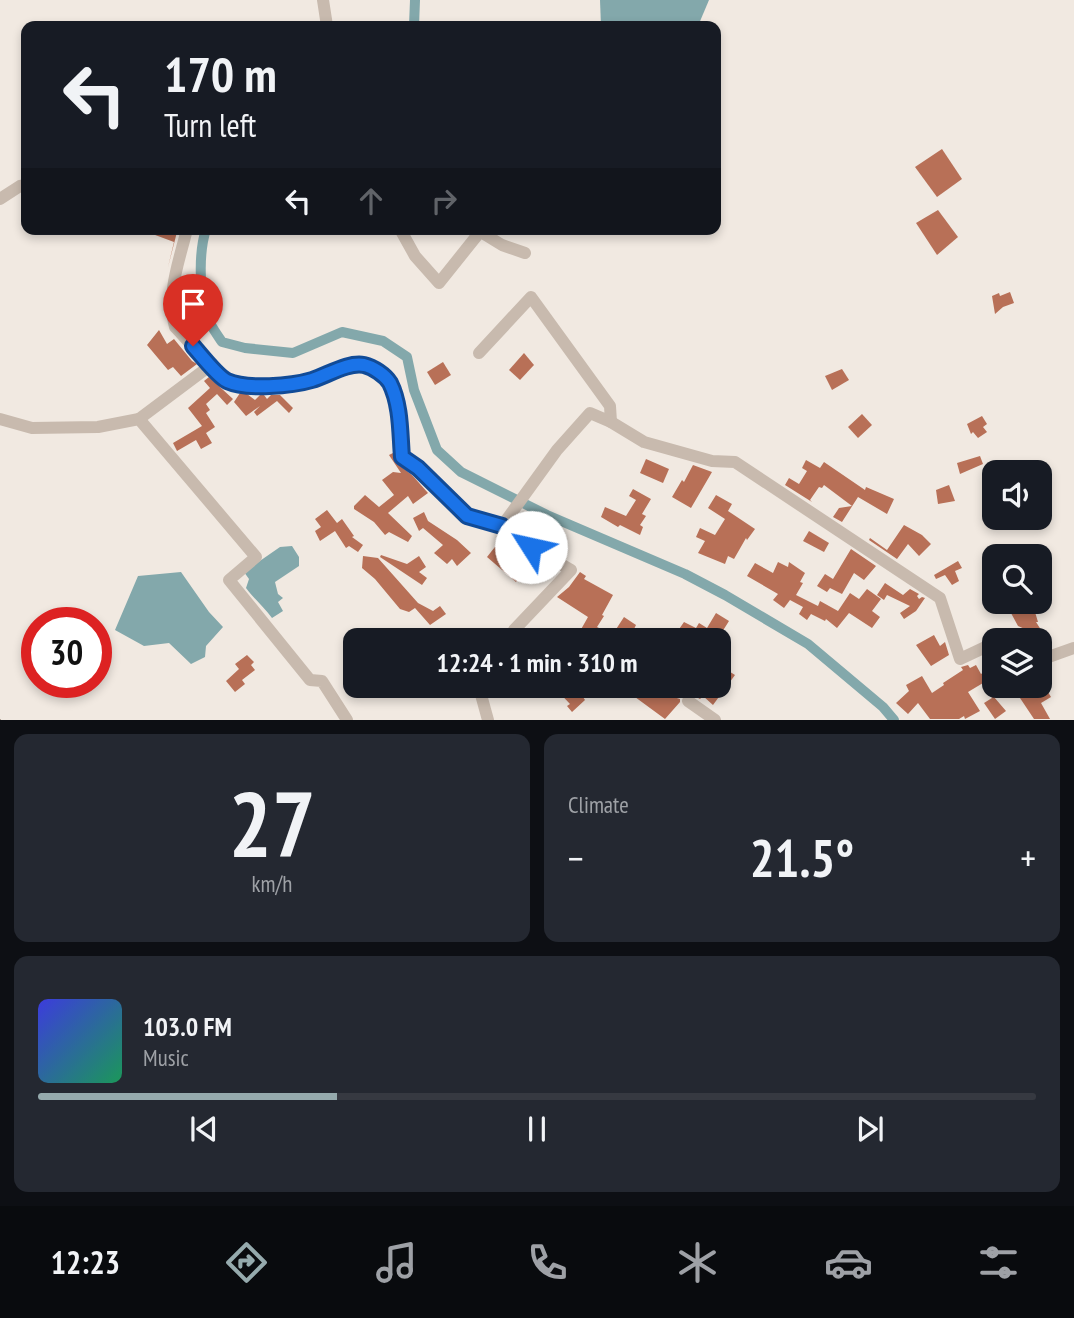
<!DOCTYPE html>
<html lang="en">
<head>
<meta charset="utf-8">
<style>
	:root { --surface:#171b24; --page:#242831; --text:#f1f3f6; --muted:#9ea1a6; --line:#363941; --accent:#95aaad }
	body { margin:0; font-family:"PT Sans Narrow",sans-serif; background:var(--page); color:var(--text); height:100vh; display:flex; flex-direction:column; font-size:26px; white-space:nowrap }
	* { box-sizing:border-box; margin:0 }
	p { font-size:23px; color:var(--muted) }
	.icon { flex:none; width:38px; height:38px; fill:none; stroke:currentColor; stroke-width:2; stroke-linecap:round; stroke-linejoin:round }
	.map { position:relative; height:720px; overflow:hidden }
	.side { display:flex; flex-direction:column; gap:14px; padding:14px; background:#0d0f14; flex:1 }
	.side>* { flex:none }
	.top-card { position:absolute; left:21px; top:21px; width:700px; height:214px; border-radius:14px; box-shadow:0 4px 10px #0003; background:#171b24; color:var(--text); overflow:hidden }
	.controls { position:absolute; left:982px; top:460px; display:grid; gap:14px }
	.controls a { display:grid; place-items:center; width:70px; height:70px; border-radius:14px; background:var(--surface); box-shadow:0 4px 10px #0003; font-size:35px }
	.speed { position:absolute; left:21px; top:607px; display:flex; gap:14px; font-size:35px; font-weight:700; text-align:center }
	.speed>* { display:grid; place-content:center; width:91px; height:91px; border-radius:50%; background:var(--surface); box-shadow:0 4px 10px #0003; line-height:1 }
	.speed .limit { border:10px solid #d22; background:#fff; color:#111 }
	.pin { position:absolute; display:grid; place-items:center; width:60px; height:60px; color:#fff; margin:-72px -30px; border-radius:50% 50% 50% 0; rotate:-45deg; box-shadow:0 0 7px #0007 }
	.pin .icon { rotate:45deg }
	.me { position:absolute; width:77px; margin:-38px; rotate:305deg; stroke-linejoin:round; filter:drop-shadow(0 0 5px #0008) }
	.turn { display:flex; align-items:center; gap:24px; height:147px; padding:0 28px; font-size:32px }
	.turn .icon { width:91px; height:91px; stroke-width:2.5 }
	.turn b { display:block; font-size:49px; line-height:60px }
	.lanes { display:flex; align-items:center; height:66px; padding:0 28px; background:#0003; justify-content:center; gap:35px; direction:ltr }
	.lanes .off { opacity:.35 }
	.big { font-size:52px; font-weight:600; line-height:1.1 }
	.side .widget { flex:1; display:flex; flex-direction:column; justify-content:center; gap:10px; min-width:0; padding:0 24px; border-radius:14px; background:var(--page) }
	.side .dial { align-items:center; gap:0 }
	.dial b { font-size:91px; line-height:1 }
	.song { display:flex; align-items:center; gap:21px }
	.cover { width:84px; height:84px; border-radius:10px; background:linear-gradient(135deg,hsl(240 70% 55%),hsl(150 70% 35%)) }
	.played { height:7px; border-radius:4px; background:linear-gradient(90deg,var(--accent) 30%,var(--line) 30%) }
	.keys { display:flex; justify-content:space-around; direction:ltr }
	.heat { display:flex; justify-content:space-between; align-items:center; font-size:38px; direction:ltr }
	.side .tiles { flex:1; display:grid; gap:14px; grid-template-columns:1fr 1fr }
	.widget:last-child { grid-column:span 2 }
	.trip { position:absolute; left:343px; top:628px; width:388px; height:70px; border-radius:14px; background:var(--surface); box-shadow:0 4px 10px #0003; font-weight:600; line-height:70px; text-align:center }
	.menu { display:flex; height:112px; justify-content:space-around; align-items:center; background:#090b0e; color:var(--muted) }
	.menu .icon { width:49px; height:49px }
	.menu .current { color:var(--accent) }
	.menu b { font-size:32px; color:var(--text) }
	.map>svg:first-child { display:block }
	.water { fill:#83a8ab }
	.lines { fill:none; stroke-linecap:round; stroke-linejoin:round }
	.canal { stroke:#83a8ab; stroke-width:10 }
	.building { fill:#b87057 }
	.path { stroke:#b3a498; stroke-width:2; stroke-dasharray:3.5 3.5; stroke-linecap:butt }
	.minor { stroke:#c8baae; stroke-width:12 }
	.route-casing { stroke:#114b97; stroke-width:18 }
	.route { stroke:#1a73e8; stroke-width:12 }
</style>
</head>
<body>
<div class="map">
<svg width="1074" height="720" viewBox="0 0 1074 720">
	<rect width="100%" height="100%" fill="#f1e9e1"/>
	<g class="water">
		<polygon points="600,0 709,0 698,26 601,26"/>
		<path d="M292,546L299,557V566L275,582L278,594L283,598L278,602L283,611L272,618C264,607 255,600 246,588L249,579L244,572L280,547Z"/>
		<polygon points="181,572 209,612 223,627 206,646 205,657 191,664 169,643 144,646 115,630 138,576"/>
	</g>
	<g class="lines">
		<g class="canal">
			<polyline points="414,26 415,0"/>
			<path d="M206,229C198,255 199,298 210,323C213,329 218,336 222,342L245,348L293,353L342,332L383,341L407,357L414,390L437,450L461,472L547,515L685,574L725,595L808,644L883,707L894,720"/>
		</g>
	</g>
	<g class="building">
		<polygon points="942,149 962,179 937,197 915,167"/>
		<polygon points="938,210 958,237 937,255 916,223"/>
		<polygon points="139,229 170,229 177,232 168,267 174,242"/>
		<polygon points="1010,292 1014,303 1003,307 995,314 992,296 999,293 1000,296"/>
		<polygon points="159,330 167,344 174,339 192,361 197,364 181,376 173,367 168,370 147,345"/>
		<polygon points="524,353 534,365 520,380 509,370"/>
		<polygon points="443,362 451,375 435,385 427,372"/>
		<polygon points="842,369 849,380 832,390 825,376"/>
		<polygon points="209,377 233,399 227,405 217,394 206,404 210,410 206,413 215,427 206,433 212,443 201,449 196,440 177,451 173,443 202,426 188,408 210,388 204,381"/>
		<polygon points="240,393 247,394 255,400 260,395 264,395 267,399 271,395 280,395 293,408 289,413 277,401 257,416 254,412 260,406 246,416 234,402"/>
		<polygon points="862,414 872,425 858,438 848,427"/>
		<polygon points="982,416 987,424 983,427 987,432 978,438 973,432 971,434 967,424"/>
		<polygon points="393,453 395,462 412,475 428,493 413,504 408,496 388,513 412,536 408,542 389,532 385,535 374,522 354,509 354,506 365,495 379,507 394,495 382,480 393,472 401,473 389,455"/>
		<polygon points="980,456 983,464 960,474 957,463"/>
		<polygon points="646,459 669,469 663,483 640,473"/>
		<polygon points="806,460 820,468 824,462 865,490 866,487 894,499 887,514 858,497 842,522 833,517 839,508 852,506 824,485 822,488 819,487 810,500 812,502 785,485 789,478 799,484 807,471 802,468"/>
		<polygon points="693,465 712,472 691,508 672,497 682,480 684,482"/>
		<polygon points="949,485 955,501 938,504 936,490"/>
		<polygon points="633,489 651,499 642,514 646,516 640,525 643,527 640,535 620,525 618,527 601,517 605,507 626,516 636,500 629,496"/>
		<polygon points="716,495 732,504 728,511 755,529 747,540 746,538 734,559 728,556 725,564 698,553 705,541 696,537 700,528 715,535 725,519 708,508"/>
		<polygon points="327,510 337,523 342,519 354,536 352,537 363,545 358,552 349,546 346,548 335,531 320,541 315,531 321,527 315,519"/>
		<polygon points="424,512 428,521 457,540 471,553 457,566 452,559 447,564 434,553 443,545 423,528 419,531 413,518"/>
		<polygon points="904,525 922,535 931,544 919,556 908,544 897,559 869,540 870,538 887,550"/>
		<polygon points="809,531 829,543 824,552 803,541"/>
		<polygon points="502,538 526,558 528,555 543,566 538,574 529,567 516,582 487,557"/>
		<polygon points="851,549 876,566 864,580 854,573 842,594 830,588 827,592 817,586 825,574 833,579"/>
		<polygon points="381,555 407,564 419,556 426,567 419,572 427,578 422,585 380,557"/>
		<polygon points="363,556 378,558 418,603 433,611 440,606 446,614 430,625 415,608 409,612 400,609 375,579 362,568"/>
		<polygon points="958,561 962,568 955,571 959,581 952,585 945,575 936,579 934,575"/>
		<polygon points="778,562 788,567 789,562 805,573 800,582 803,583 796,595 818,606 820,601 838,611 850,593 859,599 867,589 881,599 872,611 880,617 872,628 849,613 837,628 826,619 825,621 811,614 807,620 799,614 803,607 790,600 784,608 773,600 778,594 747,576 755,563 773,573"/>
		<polygon points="580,572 586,576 584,579 613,595 602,615 604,616 597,627 599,628 591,640 575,640 588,617 557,597 569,587"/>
		<polygon points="885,583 903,595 910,589 919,594 917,596 919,599 922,597 925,598 916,611 904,619 900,613 910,606 887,595 884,600 877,595"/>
		<polygon points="1005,602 1032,602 1038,622 1036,622 1052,647 1040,651 1040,640 1033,640 1027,630 1018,626"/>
		<polygon points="716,613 729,621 717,640 702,640 689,633 683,640 675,635 684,622 696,628 699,623 707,628"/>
		<polygon points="624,617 636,625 633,631 647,640 609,640"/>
		<polygon points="934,635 940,646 945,642 949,655 931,666 916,645"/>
		<polygon points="247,655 254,662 251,665 255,670 242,680 245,684 235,692 226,681 239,669 235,664"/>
		<polygon points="719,665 735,675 713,705 703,696 700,699 687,692 694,686 719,686"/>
		<polygon points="968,665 970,668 976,665 981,674 984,672 986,675 994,670 994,686 1005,686 994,693 994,697 1006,711 995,719 984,703 992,698 983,683 968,692 980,711 965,719 964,716 959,719 930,719 918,703 908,714 896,703 909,691 906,685 922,676 932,693 944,685 943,683 963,670 961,667"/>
		<polygon points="1042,682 1051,697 1041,703 1050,719 1034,719 1012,686 1040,686"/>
		<polygon points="553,686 595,686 583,697 585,700 572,712 567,706 570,704"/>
		<polygon points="636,686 649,686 659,697 661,693 680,699 680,702 665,719 635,697 641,691"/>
	</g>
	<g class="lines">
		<polyline class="path" points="0,719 0,720"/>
		<g class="minor">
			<polyline points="323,0 327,26"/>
			<polyline points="0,199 20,186 26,185"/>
			<path d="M187,229C179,262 166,294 175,327C186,338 217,376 228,381C251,390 290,387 313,380C328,375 343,366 359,365C369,364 385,374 390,383C400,406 400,433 402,457L418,468L467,516L502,526"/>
			<polyline points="400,229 415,256 439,283 479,233"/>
			<polyline points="476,229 502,245 525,253"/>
			<polyline points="479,353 531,297 610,406 611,422 590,413 557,450 502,526 531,547 571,570 514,630 508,640"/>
			<polyline points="0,419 32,428 98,427 139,419 256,557 229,580 310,680 322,681 347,720"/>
			<polyline points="139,419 211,365"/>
			<polyline points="611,422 644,442 712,461 735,462 940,598 960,659 994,643"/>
			<polyline points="999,640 1020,635 1024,640"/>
			<polyline points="1040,660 1074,648"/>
			<polyline points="463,686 480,691"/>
			<polyline points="482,686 480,691 488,720"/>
			<polyline points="688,701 715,720"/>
		</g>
	</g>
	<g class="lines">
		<defs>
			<path id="route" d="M193,346C201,355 217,376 227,381C247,390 292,386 312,380C328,375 348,362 364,365C373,367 385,375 390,383C401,405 400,433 402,457L418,468L467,516L502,526L531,547"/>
		</defs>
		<use href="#route" class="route-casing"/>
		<use href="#route" class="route"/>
	</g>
</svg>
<div class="controls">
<a><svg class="icon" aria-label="sound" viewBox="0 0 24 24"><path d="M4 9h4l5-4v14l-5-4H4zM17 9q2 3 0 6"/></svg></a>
<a><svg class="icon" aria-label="search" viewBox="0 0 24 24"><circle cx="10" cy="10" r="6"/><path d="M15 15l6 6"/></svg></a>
<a><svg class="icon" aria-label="layers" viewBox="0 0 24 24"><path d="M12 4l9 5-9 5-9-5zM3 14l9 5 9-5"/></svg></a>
</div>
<div class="speed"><div class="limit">30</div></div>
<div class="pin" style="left:193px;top:346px;background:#d93025"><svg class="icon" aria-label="arrive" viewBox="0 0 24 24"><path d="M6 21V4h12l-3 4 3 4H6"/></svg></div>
<svg class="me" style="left:531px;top:547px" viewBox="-20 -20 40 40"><circle r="19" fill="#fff"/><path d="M0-13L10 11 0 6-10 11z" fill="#1a73e8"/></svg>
<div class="trip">12:24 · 1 min · 310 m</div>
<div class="top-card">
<div class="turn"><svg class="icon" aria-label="left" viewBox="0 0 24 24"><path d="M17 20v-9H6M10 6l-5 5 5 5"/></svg><div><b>170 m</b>Turn left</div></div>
<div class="lanes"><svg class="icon" aria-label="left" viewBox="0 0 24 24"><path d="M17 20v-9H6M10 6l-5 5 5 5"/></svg><svg class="icon off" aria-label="ahead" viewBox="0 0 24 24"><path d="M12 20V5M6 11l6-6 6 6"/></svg><svg class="icon off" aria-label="right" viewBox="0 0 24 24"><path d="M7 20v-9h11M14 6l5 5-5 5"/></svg></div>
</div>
</div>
<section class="side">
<div class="tiles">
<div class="widget dial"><b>27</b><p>km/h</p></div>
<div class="widget"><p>Climate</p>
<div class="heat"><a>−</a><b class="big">21.5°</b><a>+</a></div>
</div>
<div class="widget">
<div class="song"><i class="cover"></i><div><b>103.0 FM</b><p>Music</p></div></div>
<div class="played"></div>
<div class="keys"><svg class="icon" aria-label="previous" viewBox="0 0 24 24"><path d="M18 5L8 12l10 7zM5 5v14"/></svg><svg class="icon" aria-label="pause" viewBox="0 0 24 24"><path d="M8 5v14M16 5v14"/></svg><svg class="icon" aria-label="next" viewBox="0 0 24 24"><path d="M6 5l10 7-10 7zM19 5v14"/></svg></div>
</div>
</div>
</section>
<nav class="menu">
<b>12:23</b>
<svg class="icon current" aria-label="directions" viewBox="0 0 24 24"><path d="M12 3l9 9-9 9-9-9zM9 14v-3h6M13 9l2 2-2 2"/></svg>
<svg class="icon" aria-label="music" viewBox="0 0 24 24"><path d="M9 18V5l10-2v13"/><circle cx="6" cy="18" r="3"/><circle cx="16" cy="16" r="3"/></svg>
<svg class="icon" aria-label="phone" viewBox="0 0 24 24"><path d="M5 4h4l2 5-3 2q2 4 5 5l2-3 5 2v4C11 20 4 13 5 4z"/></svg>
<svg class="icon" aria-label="climate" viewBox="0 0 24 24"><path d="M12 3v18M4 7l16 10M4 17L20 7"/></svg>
<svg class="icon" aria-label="car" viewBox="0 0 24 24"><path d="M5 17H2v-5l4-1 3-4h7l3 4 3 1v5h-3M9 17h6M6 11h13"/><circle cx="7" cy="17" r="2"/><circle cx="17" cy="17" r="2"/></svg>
<svg class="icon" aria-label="filters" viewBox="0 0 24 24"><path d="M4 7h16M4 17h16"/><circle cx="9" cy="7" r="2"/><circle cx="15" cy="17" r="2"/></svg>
</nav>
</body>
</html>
